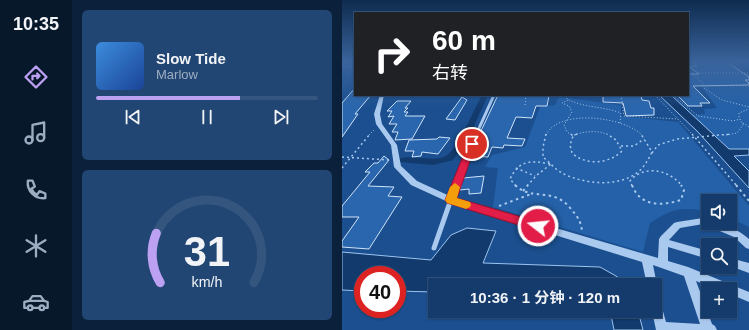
<!DOCTYPE html>
<html lang="zh">
<head>
<meta charset="utf-8">
<style>
	:root { --surface:#143b6b; --page:#214673; --text:#f1f3f6; --muted:#9dadc1; --line:#33557e; --accent:#bca0f2 }
	body { margin:0; font-family:Arial,"Noto Sans SC",sans-serif; background:var(--page); color:var(--text); height:100vh; display:flex; flex-direction:column; font-size:15px; white-space:nowrap }
	* { box-sizing:border-box; margin:0 }
	p { font-size:13px; color:var(--muted) }
	.icon { flex:none; width:22px; height:22px; fill:none; stroke:currentColor; stroke-width:2; stroke-linecap:round; stroke-linejoin:round }
	.map { position:relative; flex:1; overflow:hidden }
	.panel { display:flex; flex-direction:column; gap:10px; padding:10px; background:#0b203b; width:270px }
	.panel>* { flex:none }
	.hud { position:absolute; left:12px; top:12px; width:335px; height:84px; border-radius:0px; box-shadow:0 1px 3px #0004,0 0 0 1px var(--line); background:#202124; color:#fff; overflow:hidden }
	.fabs { position:absolute; left:359px; top:194px; display:grid; gap:8px }
	.fabs a { display:grid; place-items:center; width:36px; height:36px; border-radius:0px; background:var(--surface); box-shadow:0 1px 3px #0004,0 0 0 1px var(--line); font-size:20px }
	.speed { position:absolute; left:12px; top:266px; display:flex; gap:8px; font-size:20px; font-weight:700; text-align:center }
	.speed>* { display:grid; place-content:center; width:52px; height:52px; border-radius:50%; background:var(--surface); box-shadow:0 1px 3px #0004,0 0 0 1px var(--line); line-height:1 }
	.speed .limit { border:6px solid #d22; background:#fff; color:#111 }
	.pin { position:absolute; display:grid; place-items:center; width:34px; height:34px; color:#fff; margin:-17px; border:2px solid #fff; border-radius:50%; box-shadow:0 1px 4px #0007 }
	.me { position:absolute; width:44px; margin:-22px; rotate:286deg; stroke-linejoin:round; filter:drop-shadow(0 0 3px #0008) }
	.turn { display:flex; align-items:center; gap:14px; height:84px; padding:0 12px; font-size:18px }
	.turn .icon { width:52px; height:52px; stroke-width:2.5 }
	.turn b { display:block; font-size:28px; line-height:34px }
	.panel .card { flex:1; display:flex; flex-direction:column; justify-content:center; gap:6px; min-width:0; padding:0 14px; border-radius:6px; background:var(--page) }
	.panel .dial { align-items:center; gap:0 }
	.dial svg { height:104px; overflow:visible; fill:none; stroke:var(--line); stroke-width:7; stroke-linecap:round; text-anchor:middle }
	.dial text { fill:var(--text); stroke:none }
	.song { display:flex; align-items:center; gap:12px }
	.cover { width:48px; height:48px; border-radius:6px; background:linear-gradient(135deg,hsl(210 70% 55%),hsl(220 70% 35%)) }
	.played { height:4px; border-radius:2px; background:linear-gradient(90deg,var(--accent) 65%,var(--line) 65%) }
	.keys { display:flex; justify-content:space-around; direction:ltr }
	.trip { position:absolute; left:86px; top:278px; width:234px; height:40px; border-radius:0px; background:var(--surface); box-shadow:0 1px 3px #0004,0 0 0 1px var(--line); font-weight:700; line-height:40px; text-align:center }
	main { display:flex; flex:1; min-height:0 }
	.tab-bar { display:flex; flex-direction:column; width:72px; justify-content:space-around; align-items:center; background:#08182b; color:var(--muted) }
	.tab-bar .icon { width:28px; height:28px }
	.tab-bar .current { color:var(--accent) }
	.tab-bar b { font-size:18px; color:var(--text) }
	.map>svg:first-child { display:block }
	.green { fill:#2461a8 }
	.water { fill:#123a6d; stroke:#9cc4f0 }
	.lines { fill:none; stroke-linecap:round; stroke-linejoin:round }
	.canal { fill:#123a6d; fill-rule:evenodd }
	.building { fill:#2a66ad; stroke:#cfe3fa }
	.path-far2 { stroke:#a9c9ee; stroke-width:1; stroke-dasharray:1 2; stroke-linecap:butt }
	.path-far1 { stroke:#a9c9ee; stroke-width:1.5; stroke-dasharray:2 3; stroke-linecap:butt }
	.path { stroke:#a9c9ee; stroke-width:2; stroke-dasharray:2.5 3.5; stroke-linecap:butt }
	.minor-far2 { stroke:#a9c9ee; stroke-width:3 }
	.minor-far1 { stroke:#a9c9ee; stroke-width:4 }
	.minor { stroke:#a9c9ee; stroke-width:5 }
	.tertiary { fill:#a9c9ee; fill-rule:evenodd }
	.route { fill:#e11d48; stroke:#92132f }
	.slow { fill:#f59e0b }
</style>
</head>
<body>
<main>
<nav class="tab-bar">
<b>10:35</b>
<svg class="icon current" aria-label="directions" viewBox="0 0 24 24"><path d="M12 3l9 9-9 9-9-9zM9 14v-3h6M13 9l2 2-2 2"/></svg>
<svg class="icon" aria-label="music" viewBox="0 0 24 24"><path d="M9 18V5l10-2v13"/><circle cx="6" cy="18" r="3"/><circle cx="16" cy="16" r="3"/></svg>
<svg class="icon" aria-label="phone" viewBox="0 0 24 24"><path d="M5 4h4l2 5-3 2q2 4 5 5l2-3 5 2v4C11 20 4 13 5 4z"/></svg>
<svg class="icon" aria-label="climate" viewBox="0 0 24 24"><path d="M12 3v18M4 7l16 10M4 17L20 7"/></svg>
<svg class="icon" aria-label="car" viewBox="0 0 24 24"><path d="M5 17H2v-5l4-1 3-4h7l3 4 3 1v5h-3M9 17h6M6 11h13"/><circle cx="7" cy="17" r="2"/><circle cx="17" cy="17" r="2"/></svg>
</nav>
<section class="panel">
<div class="card">
<div class="song"><i class="cover"></i><div><b>Slow Tide</b><p>Marlow</p></div></div>
<div class="played"></div>
<div class="keys"><svg class="icon" aria-label="previous" viewBox="0 0 24 24"><path d="M18 5L8 12l10 7zM5 5v14"/></svg><svg class="icon" aria-label="pause" viewBox="0 0 24 24"><path d="M8 5v14M16 5v14"/></svg><svg class="icon" aria-label="next" viewBox="0 0 24 24"><path d="M6 5l10 7-10 7zM19 5v14"/></svg></div>
</div>
<div class="card dial"><svg viewBox="0 0 100 80">
<path d="M14 69A42 42 0 1 1 86 69"/>
<path d="M14 69A42 42 0 0 1 11 31" stroke="#bca0f2"/>
<text x="50" y="56" font-size="32" font-weight="700">31</text>
<text x="50" y="72" font-size="11">km/h</text>
</svg></div>
</section>
<div class="map">
<svg width="407" height="330" viewBox="0 0 407 330">
	<rect width="100%" height="100%" fill="#1b4f8f"/>
	<g class="green">
		<polygon points="360,87 407,87 407,149 387,150 350,115 363,114 362,109 375,108"/>
		<path d="M217,97L279,105V116L336,122L407,206V227L388,218V201H366V211C337,207 332,208 308,223L301,252L151,207L156,168L143,167L150,155L183,147L198,107L213,105Z"/>
	</g>
	<g class="water">
		<polygon points="317,95 329,95 387,149 407,149 407,155 392,156 407,171 407,188 355,131"/>
		<polygon points="125,228 154,231 141,263 258,267 274,276 286,285 142,284 93,285 93,292 55,291 55,275 21,275 21,291 0,290 0,252 89,260 109,235"/>
		<polygon points="266,311 296,311 301,330 272,330 269,315"/>
	</g>
	<g class="lines">
		<path class="canal" d="M140,95H146L126,139L111,160L91,165L58,162L56,160C62,153 92,163 104,156C116,149 132,109 140,95Z"/>
	</g>
	<g class="building">
		<polygon points="351,62 385,62 407,77 407,80 403,80 407,83 407,85 351,86 368,103 358,103 360,106 346,106 335,95 346,95 346,74 357,74 346,66 355,66"/>
		<polygon points="13,88 13,95 29,95 13,114 16,114 0,137 0,103"/>
		<polygon points="156,95 207,96 205,106 194,106 190,118 174,117 165,138 183,139 180,146 162,145 161,148 150,147 146,157 130,156 143,135 137,135"/>
		<polygon points="261,95 299,95 300,100 307,101 309,108 312,108 312,115 284,116 281,103 261,102"/>
		<polygon points="120,97 125,100 113,120 104,119"/>
		<polygon points="55,101 69,101 63,108 66,108 62,112 66,112 63,116 83,116 70,139 53,140 56,132 50,132 55,124 47,124 52,116 46,117 50,111 45,111"/>
		<polygon points="97,137 108,138 96,154 80,152 79,156 70,157 72,151 63,151 67,140 95,139"/>
		<polygon points="42,156 47,160 26,186 52,187 46,196 60,197 27,249 0,247 0,241 17,217 0,217 0,206 28,172 23,172 32,163 36,163"/>
		<polygon points="142,176 139,193 127,194 127,189 118,190 121,178"/>
	</g>
	<g class="lines">
		<g class="path-far2">
			<polyline points="0,67 13,67"/>
			<polyline points="346,73 351,73 363,86 407,86"/>
			<polyline points="351,73 407,73"/>
			<polyline points="403,73 407,75"/>
			<polyline points="362,88 380,100 407,107"/>
			<path d="M224,95L225,99C242,108 260,106 279,113L278,123"/>
			<polyline points="279,95 282,116 336,119"/>
			<polyline points="313,95 351,135"/>
			<polyline points="331,95 356,116 391,121 398,119"/>
			<polyline points="226,100 220,103 227,106 230,112 222,125 225,132 230,135"/>
			<polyline points="183,105 184,95"/>
			<polyline points="401,123 407,127"/>
			<polyline points="27,135 32,130"/>
			<path d="M204,135C217,108 282,117 300,135"/>
			<path d="M232,135C244,131 256,130 267,135"/>
			<polyline points="384,135 395,133 401,125 397,117 397,113 407,109"/>
		</g>
		<g class="path-far1">
			<path d="M204,134L201,147V157C207,162 213,169 220,173C241,184 276,188 296,172C303,166 306,160 310,152L299,134"/>
			<polyline points="229,134 231,136"/>
			<path d="M235,134L231,136L228,145L230,153C244,166 267,164 280,151L274,140L265,134"/>
			<polyline points="350,134 395,186"/>
			<polyline points="279,146 292,146 302,139"/>
			<polyline points="310,153 316,145 335,139 389,134"/>
			<polyline points="0,157 47,160"/>
			<polyline points="0,168 28,134"/>
			<polyline points="174,168 193,176"/>
			<path d="M174,186L168,179C177,160 189,160 208,164"/>
			<polyline points="185,186 195,175 209,164"/>
			<path d="M290,186L288,181C302,164 328,170 340,186"/>
		</g>
		<g class="path">
			<path d="M173,185C191,202 211,186 229,209C235,216 239,221 240,231"/>
			<path d="M290,185C298,207 320,206 339,200L342,190L339,185"/>
			<polyline points="394,185 407,201"/>
			<polyline points="181,191 186,185"/>
			<polyline points="157,206 189,194"/>
		</g>
		<polyline class="minor-far2" points="134,135 152,95"/>
		<polyline class="minor-far1" points="114,186 134,134"/>
		<polyline class="minor" points="92,248 114,185"/>
		<g class="tertiary">
			<path d="M38,95H42L38,114L40,124L55,145L59,166L75,181L112,198L316,258L317,239L319,236L332,223L335,222L361,218L366,219V223C381,223 396,229 407,239V249L404,248L392,237L361,224L338,228L327,240L366,251V259L326,247V261L346,267L407,292V302L388,294V289H374L354,281L370,324L373,326L375,330H314L310,311H313V295L317,297L324,322L358,324L342,276L311,265L315,285L313,289V285H305L300,262L106,202L69,185L52,167L49,145L34,124L32,114Z"/>
			<polygon points="388,258 407,263 407,273 388,266"/>
		</g>
	</g>
	<linearGradient id="sky" x2="0" y2="1"><stop stop-color="#0f2b4f"/><stop offset="0.57" stop-color="#39639b"/><stop offset="1" stop-color="#39639b" stop-opacity="0"/></linearGradient>
	<rect width="407" height="108" fill="url(#sky)"/>
	<polygon class="route" points="130,141 134,144 115,198 200,223 202,226 200,229 196,231 105,203 103,200 126,144"/>
	<polygon class="slow" points="113,183 118,187 115,198 128,202 129,205 128,207 124,209 105,203 103,200 108,187"/>
</svg>
<div class="fabs">
<a><svg class="icon" aria-label="sound" viewBox="0 0 24 24"><path d="M4 9h4l5-4v14l-5-4H4zM17 9q2 3 0 6"/></svg></a>
<a><svg class="icon" aria-label="search" viewBox="0 0 24 24"><circle cx="10" cy="10" r="6"/><path d="M15 15l6 6"/></svg></a>
<a>+</a>
</div>
<div class="speed"><div class="limit">40</div></div>
<div class="pin" style="left:130px;top:144px;background:#d93025"><svg class="icon" aria-label="arrive" viewBox="0 0 24 24"><path d="M6 21V4h12l-3 4 3 4H6"/></svg></div>
<svg class="me" style="left:196px;top:226px" viewBox="-20 -20 40 40"><circle r="17" fill="#e11d48" stroke="#fff" stroke-width="3"/><path d="M0-11L8 9 0 5-8 9z" fill="#fff"/></svg>
<div class="trip">10:36 · 1 分钟 · 120 m</div>
<div class="hud">
<div class="turn"><svg class="icon" aria-label="right" viewBox="0 0 24 24"><path d="M7 20v-9h11M14 6l5 5-5 5"/></svg><div><b>60 m</b>右转</div></div>
</div>
</div>
</main>
</body>
</html>
